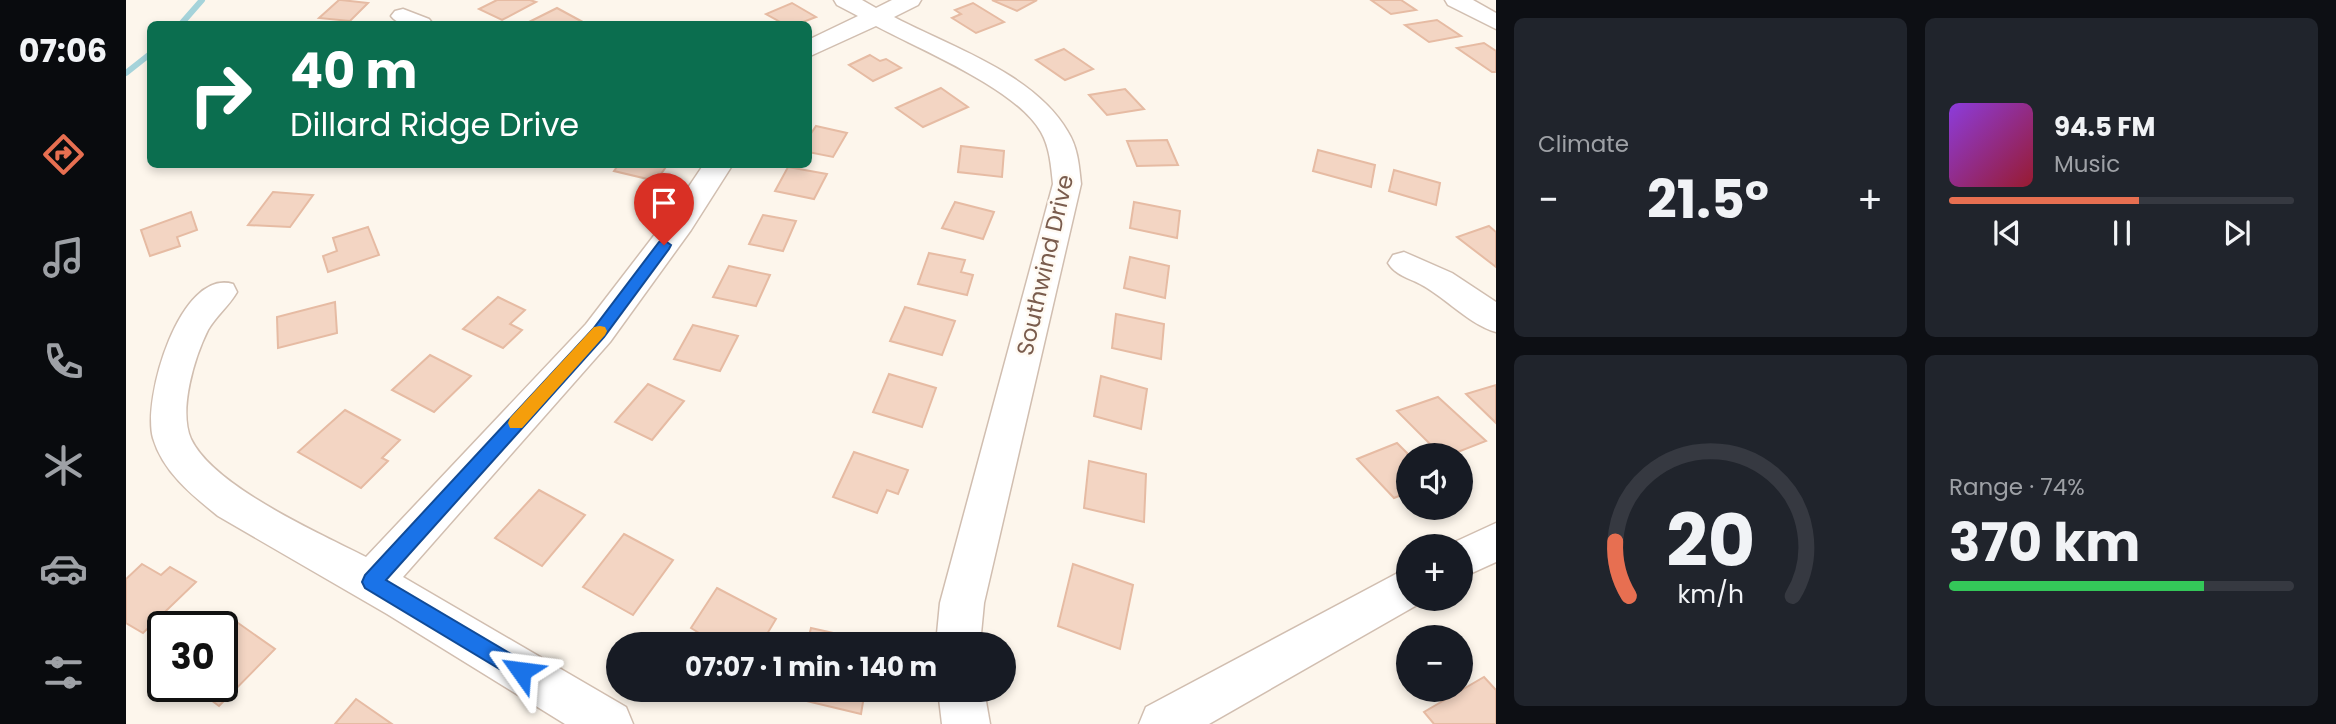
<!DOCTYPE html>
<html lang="en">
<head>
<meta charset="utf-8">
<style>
	:root { --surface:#171b24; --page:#20242c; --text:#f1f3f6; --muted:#9ea1a6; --line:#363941; --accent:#e76f51 }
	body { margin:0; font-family:Poppins,sans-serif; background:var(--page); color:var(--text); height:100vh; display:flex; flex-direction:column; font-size:26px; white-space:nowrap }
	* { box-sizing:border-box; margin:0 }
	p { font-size:23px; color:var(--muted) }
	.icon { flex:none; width:38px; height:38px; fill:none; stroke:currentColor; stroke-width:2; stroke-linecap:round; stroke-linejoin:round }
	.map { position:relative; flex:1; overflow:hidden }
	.drawer { display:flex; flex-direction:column; gap:18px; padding:18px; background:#0d0f14; width:840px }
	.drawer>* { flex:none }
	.banner { position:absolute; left:21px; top:21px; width:665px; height:147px; border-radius:10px; box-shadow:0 4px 10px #0003; background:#0b6e4f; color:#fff; overflow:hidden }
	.fabs { position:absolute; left:1270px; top:443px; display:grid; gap:14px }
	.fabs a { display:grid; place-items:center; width:77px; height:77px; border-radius:50%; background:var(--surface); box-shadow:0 4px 10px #0003; font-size:35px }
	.speed { position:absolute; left:21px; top:611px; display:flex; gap:14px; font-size:35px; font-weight:700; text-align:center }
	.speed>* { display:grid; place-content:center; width:91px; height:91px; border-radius:50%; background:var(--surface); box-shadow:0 4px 10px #0003; line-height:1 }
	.speed .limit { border:4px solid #111; border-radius:10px; background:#fff; color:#111 }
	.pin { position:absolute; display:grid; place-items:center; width:60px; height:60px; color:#fff; margin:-72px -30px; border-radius:50% 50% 50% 0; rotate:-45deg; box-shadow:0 0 7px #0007 }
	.pin .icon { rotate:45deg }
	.me { position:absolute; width:77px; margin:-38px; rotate:301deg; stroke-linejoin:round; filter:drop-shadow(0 0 5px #0008) }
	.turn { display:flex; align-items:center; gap:24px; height:147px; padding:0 28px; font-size:32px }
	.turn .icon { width:91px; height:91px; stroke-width:2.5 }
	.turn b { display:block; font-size:49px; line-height:60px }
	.big { font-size:52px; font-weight:700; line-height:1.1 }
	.drawer .widget { flex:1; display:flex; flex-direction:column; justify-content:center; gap:10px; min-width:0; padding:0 24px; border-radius:10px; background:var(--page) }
	.drawer .dial { align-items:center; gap:0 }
	.dial svg { height:182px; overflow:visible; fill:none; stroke:var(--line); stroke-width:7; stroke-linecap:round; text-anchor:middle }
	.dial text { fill:var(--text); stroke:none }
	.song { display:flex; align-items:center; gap:21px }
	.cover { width:84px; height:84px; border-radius:10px; background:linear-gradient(135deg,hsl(270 70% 55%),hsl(350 70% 35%)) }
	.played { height:7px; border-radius:4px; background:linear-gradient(90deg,var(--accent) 55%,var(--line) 55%) }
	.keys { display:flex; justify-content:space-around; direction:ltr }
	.heat { display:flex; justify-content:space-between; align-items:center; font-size:38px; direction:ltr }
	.charge { height:10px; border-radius:5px; background:linear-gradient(90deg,#34c759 74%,var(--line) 0) }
	.drawer .tiles { flex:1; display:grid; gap:18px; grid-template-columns:repeat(2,1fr) }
	.trip { position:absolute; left:480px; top:632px; width:410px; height:70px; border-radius:35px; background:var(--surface); box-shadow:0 4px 10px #0003; font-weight:700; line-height:70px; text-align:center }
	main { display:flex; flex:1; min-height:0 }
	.dock { display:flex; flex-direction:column; width:126px; justify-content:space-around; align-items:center; background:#090b0e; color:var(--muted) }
	.dock .icon { width:49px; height:49px }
	.dock .selected { color:var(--accent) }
	.dock b { font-size:32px; color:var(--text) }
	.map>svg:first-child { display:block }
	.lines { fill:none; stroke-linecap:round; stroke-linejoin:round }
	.stream { stroke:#a5d3da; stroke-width:6 }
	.building { fill:#f3d5c3; stroke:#e6bba3; stroke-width:2 }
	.minor-casing { stroke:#d1beb0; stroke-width:3 }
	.minor { fill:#fff; fill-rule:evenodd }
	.route { fill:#1a73e8; stroke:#114b97; stroke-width:2 }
	.slow { fill:#f59e0b }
	.labels { text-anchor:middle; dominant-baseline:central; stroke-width:5; stroke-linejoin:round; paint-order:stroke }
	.street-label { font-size:23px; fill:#7a5c4d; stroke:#fffaf3 }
</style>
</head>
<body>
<main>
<nav class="dock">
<b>07:06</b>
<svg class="icon selected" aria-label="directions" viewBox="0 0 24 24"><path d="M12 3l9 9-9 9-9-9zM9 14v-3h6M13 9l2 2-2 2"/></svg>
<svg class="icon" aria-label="music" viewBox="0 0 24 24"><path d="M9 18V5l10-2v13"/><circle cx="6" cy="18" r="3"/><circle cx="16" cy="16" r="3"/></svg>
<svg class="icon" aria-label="phone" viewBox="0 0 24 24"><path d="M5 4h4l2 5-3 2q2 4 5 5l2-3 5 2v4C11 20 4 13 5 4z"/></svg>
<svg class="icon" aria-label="climate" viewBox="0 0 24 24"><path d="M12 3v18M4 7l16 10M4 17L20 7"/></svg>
<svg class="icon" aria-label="car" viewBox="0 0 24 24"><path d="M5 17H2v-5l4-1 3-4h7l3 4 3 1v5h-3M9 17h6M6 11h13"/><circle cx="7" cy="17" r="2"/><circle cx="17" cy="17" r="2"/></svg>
<svg class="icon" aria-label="filters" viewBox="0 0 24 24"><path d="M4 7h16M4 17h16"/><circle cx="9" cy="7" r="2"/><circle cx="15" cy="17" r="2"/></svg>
</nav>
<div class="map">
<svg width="1370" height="724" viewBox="0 0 1370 724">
	<rect width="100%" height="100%" fill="#fdf6ec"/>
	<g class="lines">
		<g class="stream">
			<polyline points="55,24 76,0"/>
			<polyline points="0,73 24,54"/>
		</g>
	</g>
	<g class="building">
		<polygon points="213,0 215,0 242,3 224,21 193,18"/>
		<polygon points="371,0 404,0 410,2 376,20 353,9"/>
		<polygon points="866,0 911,0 891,11"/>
		<polygon points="1245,0 1275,0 1290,10 1265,14"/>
		<polygon points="666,3 690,17 672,24 658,24 640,14"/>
		<polygon points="847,3 878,22 850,33 826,18 835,14 829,10"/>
		<polygon points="431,8 455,21 448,24 408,24 403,22"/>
		<polygon points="1311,20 1335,36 1303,42 1279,25"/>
		<polygon points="1358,43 1370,51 1370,72 1366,72 1331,48"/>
		<polygon points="938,49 967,69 939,80 910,60"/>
		<polygon points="744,55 754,61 760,59 775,68 747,81 723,65"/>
		<polygon points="815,88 842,107 797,127 770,108"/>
		<polygon points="999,89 1018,109 981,115 963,95"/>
		<polygon points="690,126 721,133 707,157 682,152 682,138"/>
		<polygon points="1041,140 1052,165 1011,166 1001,141"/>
		<polygon points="835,146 878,151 876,177 832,172"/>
		<polygon points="1192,150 1249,165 1245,187 1187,171"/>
		<polygon points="493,164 542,164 530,181 488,171"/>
		<polygon points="662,167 701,174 688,199 649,191"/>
		<polygon points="1268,170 1314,183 1310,205 1263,191"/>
		<polygon points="147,192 187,195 164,227 122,225"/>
		<polygon points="829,202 868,212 857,239 816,228"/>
		<polygon points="1008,202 1054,211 1051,238 1004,228"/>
		<polygon points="65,212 71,230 51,237 54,246 24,256 15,230"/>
		<polygon points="637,215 670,221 657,251 623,244"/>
		<polygon points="1363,226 1370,232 1370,267 1331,237"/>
		<polygon points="242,227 253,255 202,272 197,256 211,251 207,238"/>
		<polygon points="803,253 839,260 835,272 847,275 841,295 792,284"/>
		<polygon points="1004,257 1043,266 1039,298 998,288"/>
		<polygon points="603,266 644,275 630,306 587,297"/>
		<polygon points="372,297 399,310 384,324 396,330 377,348 337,329"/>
		<polygon points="209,302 211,333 152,348 151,317"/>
		<polygon points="779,307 829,321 816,355 764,341"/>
		<polygon points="990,314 1038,324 1035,359 986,348"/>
		<polygon points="567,325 612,336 594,371 548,359"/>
		<polygon points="304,355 345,376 308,412 266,390"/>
		<polygon points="763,374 810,388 796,427 747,412"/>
		<polygon points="975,376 1021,389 1015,429 968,416"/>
		<polygon points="522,384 558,401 526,440 489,422"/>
		<polygon points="1370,385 1370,423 1340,394"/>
		<polygon points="1312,397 1360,441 1324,455 1315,455 1271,411"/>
		<polygon points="219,410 274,440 256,458 262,461 235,488 172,452"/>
		<polygon points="1271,443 1283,455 1283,492 1268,498 1231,459"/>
		<polygon points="728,452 782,470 772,494 761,490 751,513 707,497"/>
		<polygon points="963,461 1020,474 1018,522 958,508"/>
		<polygon points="413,490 459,515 416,566 369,538"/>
		<polygon points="498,534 547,560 507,615 457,587"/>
		<polygon points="16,564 35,575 44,567 70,582 17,633 0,623 0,579"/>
		<polygon points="947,564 1007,585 994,649 932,626"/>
		<polygon points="591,588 650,619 635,644 591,644 565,628"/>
		<polygon points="105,618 149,649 93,706 66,686 96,686 96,627"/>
		<polygon points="685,628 748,642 748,644 681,644"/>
		<polygon points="1358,677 1370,690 1370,724 1308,724 1298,712"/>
		<polygon points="670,690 739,690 735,714 668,698"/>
		<polygon points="230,699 266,724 209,724"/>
	</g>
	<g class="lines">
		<defs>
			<g id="minor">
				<path d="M708,0H736L750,8L766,0H795L792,5L768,17C825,47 909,74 942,132C952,148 953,166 955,184L858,603L854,644H810L814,603L927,184C925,166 924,148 915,132C891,89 795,50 750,26L682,57V40L732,16L711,5Z"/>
				<polygon points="1319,0 1347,0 1370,13 1370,29 1322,5"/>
				<path d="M277,9L303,19L307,24C293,25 274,28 265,16L269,11Z"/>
				<path d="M578,164H607L565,230L484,342L277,577L500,707L507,724H439L261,614L92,516C66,495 37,472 27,438C16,399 54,268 107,284L111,292C103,306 90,316 82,330C69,356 52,410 65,439C88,487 193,533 240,557L460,324L543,216Z"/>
				<path d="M1278,252L1326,273L1370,302V332C1344,325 1319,297 1294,284C1283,278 1269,275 1262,263L1267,255Z"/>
				<polygon points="1370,523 1370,562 1335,578 1335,546 1320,546"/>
				<polygon points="1283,567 1283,598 1299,598 1298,601 1083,724 1013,724 1020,707"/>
				<polygon points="812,690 858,690 864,724 816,724"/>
			</g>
		</defs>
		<use href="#minor" class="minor-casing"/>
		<use href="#minor" class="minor"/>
	</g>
	<polygon class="route" points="538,240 545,245 543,249 478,337 260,580 402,664 405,671 402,679 395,682 239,588 236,582 239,575 467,329 533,242"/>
	<polygon class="slow" points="474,326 479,327 481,331 479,335 396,428 384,428 382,423 384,418 468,327"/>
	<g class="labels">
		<g class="street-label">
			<text transform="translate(919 265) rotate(-77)">Southwind Drive</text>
		</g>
	</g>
</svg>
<div class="fabs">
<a><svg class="icon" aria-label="sound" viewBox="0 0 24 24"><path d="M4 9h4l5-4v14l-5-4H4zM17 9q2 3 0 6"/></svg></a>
<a>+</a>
<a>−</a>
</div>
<div class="speed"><div class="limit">30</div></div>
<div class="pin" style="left:538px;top:245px;background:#d93025"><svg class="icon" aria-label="arrive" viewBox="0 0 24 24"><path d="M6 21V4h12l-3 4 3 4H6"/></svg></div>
<svg class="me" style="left:395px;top:671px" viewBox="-20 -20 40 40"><path d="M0-17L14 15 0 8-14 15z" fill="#1a73e8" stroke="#fff" stroke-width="4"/></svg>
<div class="trip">07:07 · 1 min · 140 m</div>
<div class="banner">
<div class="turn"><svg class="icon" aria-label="right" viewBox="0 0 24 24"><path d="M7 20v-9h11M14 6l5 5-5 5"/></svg><div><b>40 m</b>Dillard Ridge Drive</div></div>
</div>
</div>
<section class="drawer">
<div class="tiles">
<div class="widget"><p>Climate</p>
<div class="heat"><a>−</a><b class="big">21.5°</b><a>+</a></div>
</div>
<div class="widget">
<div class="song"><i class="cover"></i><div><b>94.5 FM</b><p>Music</p></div></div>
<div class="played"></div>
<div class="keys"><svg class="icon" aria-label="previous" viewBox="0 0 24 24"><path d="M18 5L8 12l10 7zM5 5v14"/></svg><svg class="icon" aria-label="pause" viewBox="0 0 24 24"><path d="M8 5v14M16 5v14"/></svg><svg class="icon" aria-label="next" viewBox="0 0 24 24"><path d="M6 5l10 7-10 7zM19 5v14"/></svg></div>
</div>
<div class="widget dial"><svg viewBox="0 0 100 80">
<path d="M14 69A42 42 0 1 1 86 69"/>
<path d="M14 69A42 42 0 0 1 8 45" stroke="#e76f51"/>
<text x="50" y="56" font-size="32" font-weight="700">20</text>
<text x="50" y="72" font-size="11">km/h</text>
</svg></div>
<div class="widget"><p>Range · 74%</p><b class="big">370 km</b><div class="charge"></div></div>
</div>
</section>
</main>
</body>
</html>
